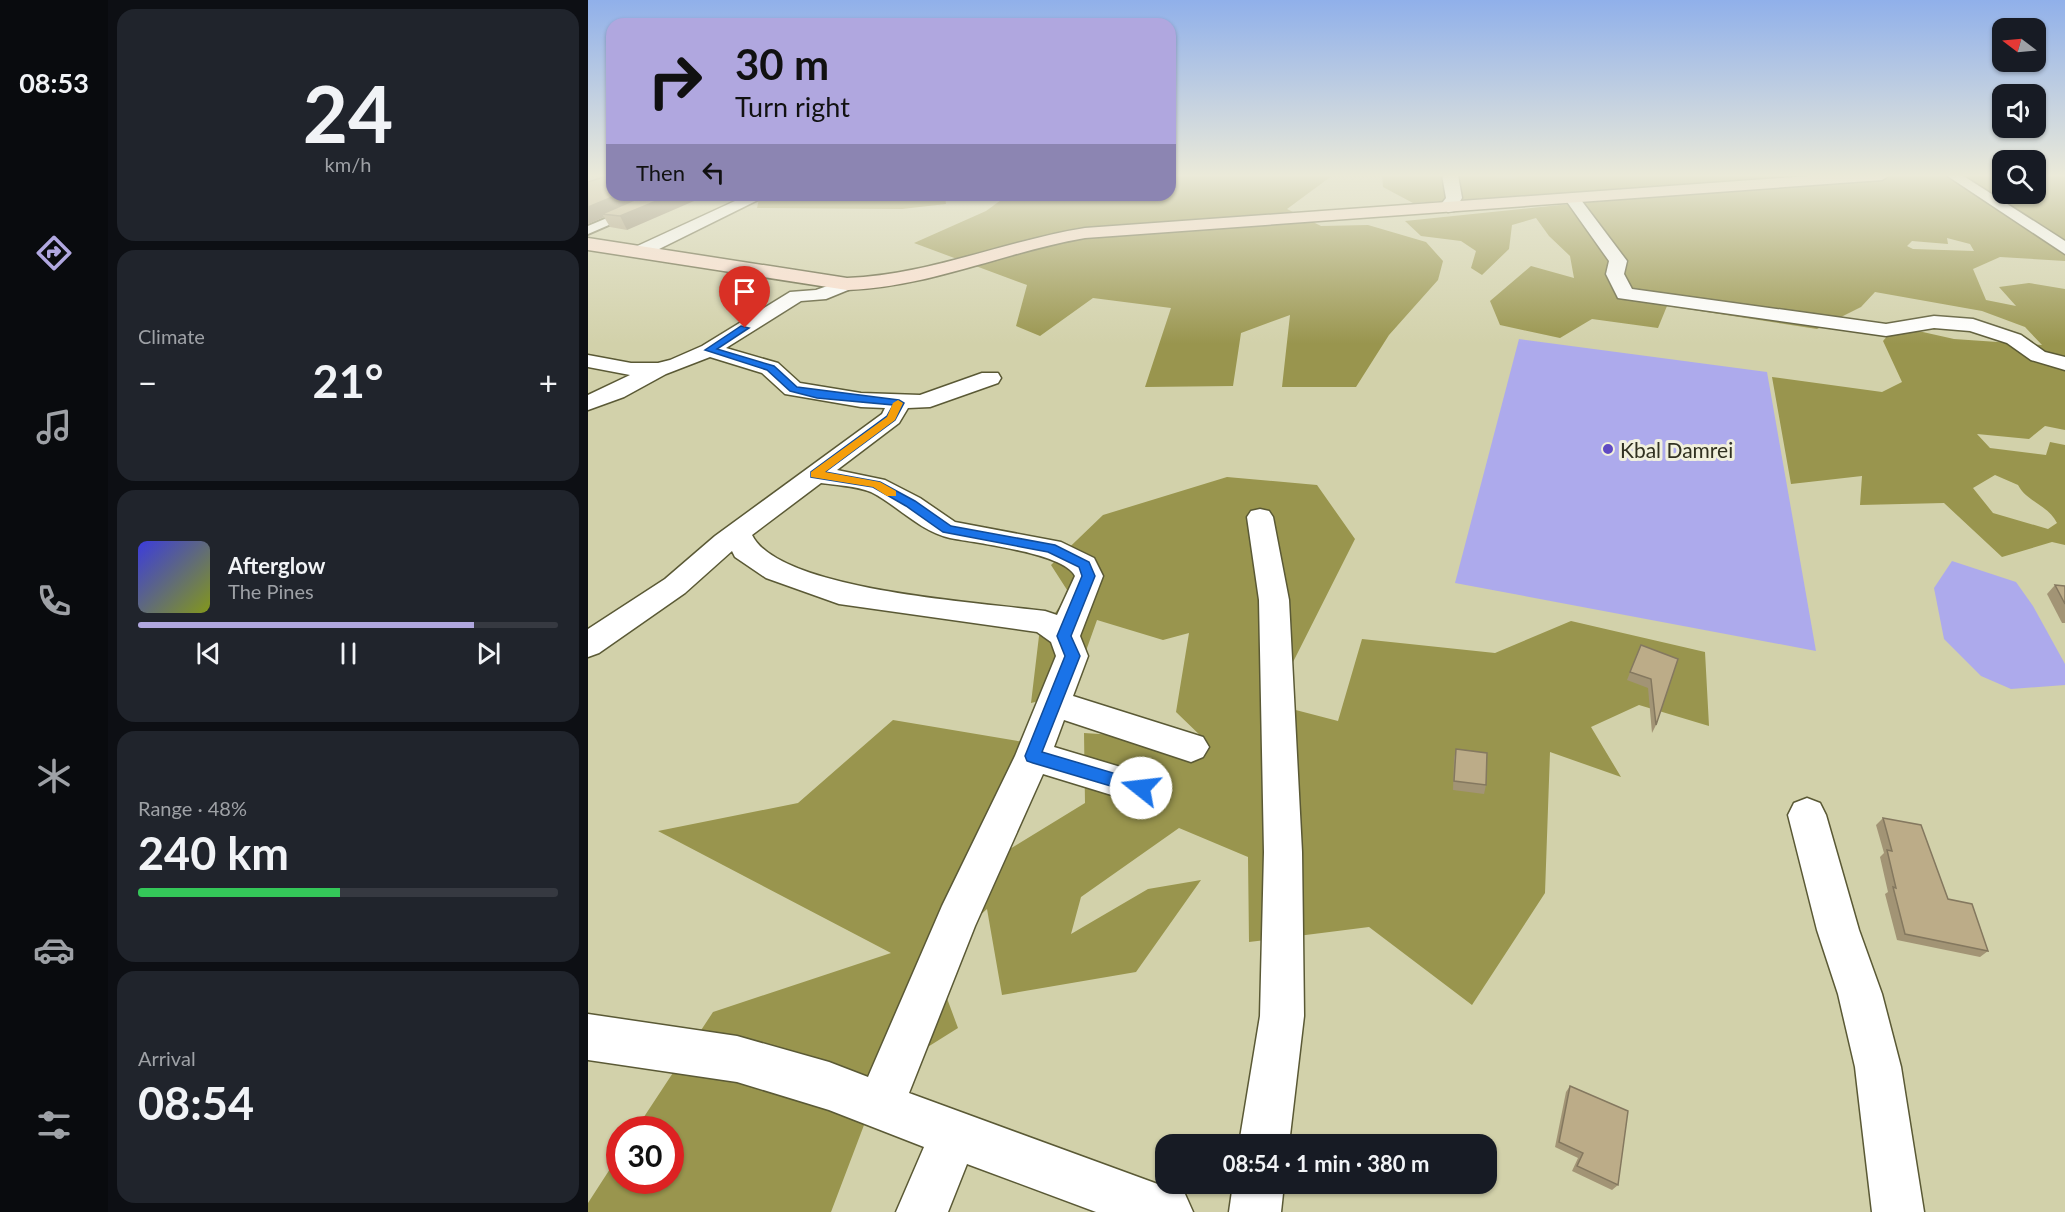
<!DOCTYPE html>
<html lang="en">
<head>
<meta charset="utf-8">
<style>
	:root { --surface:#171b24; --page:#20242c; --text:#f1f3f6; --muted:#9ea1a6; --line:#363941; --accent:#b0a7df }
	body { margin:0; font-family:Lato,sans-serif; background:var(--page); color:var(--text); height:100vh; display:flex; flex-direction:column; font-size:22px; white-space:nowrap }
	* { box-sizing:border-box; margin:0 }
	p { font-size:20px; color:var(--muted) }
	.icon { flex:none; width:33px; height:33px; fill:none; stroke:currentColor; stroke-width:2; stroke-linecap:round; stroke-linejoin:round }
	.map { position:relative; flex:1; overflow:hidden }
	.side { display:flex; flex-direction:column; gap:9px; padding:9px; background:#0d0f14; width:480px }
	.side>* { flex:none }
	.top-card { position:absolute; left:18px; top:18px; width:570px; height:183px; border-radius:18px; box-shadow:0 2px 4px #0004; background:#b0a7df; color:#111; overflow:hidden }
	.needle { width:39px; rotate:286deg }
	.buttons { position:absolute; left:1404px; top:18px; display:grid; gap:12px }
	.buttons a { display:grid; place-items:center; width:54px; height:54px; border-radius:12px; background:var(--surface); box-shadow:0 2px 4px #0004; font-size:30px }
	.speed { position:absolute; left:18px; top:1116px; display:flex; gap:12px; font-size:30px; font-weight:700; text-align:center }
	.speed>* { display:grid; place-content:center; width:78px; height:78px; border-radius:50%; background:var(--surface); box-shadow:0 2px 4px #0004; line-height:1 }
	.speed .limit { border:9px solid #d22; background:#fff; color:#111 }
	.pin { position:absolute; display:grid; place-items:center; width:51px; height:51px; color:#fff; margin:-62px -26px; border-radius:50% 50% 50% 0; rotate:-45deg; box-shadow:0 0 6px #0007 }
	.pin .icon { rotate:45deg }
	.me { position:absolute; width:66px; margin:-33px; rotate:286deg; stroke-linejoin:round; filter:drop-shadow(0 0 4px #0008) }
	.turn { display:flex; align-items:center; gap:21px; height:126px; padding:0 30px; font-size:27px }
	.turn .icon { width:78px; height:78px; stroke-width:2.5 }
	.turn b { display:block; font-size:42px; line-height:51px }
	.then { display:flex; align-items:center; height:57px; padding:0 30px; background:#0003; gap:12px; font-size:22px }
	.big { font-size:45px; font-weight:700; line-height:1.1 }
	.side .card { flex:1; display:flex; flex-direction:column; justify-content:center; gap:9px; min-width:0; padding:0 21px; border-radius:18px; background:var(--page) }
	.side .dial { align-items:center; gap:0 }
	.dial b { font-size:78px; line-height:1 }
	.song { display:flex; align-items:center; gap:18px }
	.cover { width:72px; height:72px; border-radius:9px; background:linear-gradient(135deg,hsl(240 70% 55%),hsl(70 70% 35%)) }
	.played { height:6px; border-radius:3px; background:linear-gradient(90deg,var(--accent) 80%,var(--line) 80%) }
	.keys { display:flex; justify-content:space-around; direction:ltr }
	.heat { display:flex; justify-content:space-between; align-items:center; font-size:33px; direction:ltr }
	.charge { height:9px; border-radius:4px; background:linear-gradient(90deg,#34c759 48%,var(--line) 0) }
	.trip { position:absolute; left:567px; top:1134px; width:342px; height:60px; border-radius:18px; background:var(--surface); box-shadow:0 2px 4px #0004; font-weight:700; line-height:60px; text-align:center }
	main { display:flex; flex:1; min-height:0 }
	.tabs { display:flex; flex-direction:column; width:108px; justify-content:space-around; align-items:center; background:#090b0e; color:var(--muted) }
	.tabs .icon { width:42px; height:42px }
	.tabs .selected { color:var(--accent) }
	.tabs b { font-size:27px; color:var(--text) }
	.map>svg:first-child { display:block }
	.forest { fill:#99954e; fill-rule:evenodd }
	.water { fill:#adaaec }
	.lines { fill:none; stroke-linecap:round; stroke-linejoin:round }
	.pedestrian-casing { stroke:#5a5935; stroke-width:4 }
	.minor-casing { stroke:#5a5935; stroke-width:3 }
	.tertiary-casing { stroke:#5a5935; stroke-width:3 }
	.secondary-casing { stroke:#5a5935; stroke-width:3 }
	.pedestrian { fill:#fff; fill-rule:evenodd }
	.minor { fill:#fff; fill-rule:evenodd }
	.tertiary { fill:#fff; fill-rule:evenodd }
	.secondary { fill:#fde0d1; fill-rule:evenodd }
	.wall { fill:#a29475 }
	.shaded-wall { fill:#84785f }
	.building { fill:#bcac88; stroke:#84785f; stroke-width:1.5 }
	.route { fill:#1a73e8; stroke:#114b97; stroke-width:1.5 }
	.slow { fill:#f59e0b }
	.poi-dot { fill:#604ac3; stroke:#f1f0dd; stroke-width:2 }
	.labels { text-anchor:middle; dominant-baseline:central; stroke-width:6; stroke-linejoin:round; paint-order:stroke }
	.poi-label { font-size:21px; fill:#313121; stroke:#f1f0dd; text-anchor:start }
</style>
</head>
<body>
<main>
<nav class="tabs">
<b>08:53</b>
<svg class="icon selected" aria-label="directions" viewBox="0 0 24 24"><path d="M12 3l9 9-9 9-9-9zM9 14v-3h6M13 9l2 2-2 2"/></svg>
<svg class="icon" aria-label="music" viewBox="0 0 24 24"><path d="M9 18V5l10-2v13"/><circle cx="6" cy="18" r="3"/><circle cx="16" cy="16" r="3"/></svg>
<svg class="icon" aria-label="phone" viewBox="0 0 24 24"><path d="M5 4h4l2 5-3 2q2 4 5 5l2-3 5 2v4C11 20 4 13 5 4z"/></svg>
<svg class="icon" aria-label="climate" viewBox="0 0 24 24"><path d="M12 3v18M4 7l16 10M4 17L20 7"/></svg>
<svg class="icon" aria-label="car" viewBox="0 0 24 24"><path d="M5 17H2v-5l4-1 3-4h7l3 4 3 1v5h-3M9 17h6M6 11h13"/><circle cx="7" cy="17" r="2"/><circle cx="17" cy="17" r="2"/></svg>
<svg class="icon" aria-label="filters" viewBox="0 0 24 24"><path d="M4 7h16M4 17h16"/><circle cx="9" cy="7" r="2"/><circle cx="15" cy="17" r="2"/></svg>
</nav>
<section class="side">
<div class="card dial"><b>24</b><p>km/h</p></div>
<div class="card"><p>Climate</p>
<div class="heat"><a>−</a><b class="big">21°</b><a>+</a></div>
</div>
<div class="card">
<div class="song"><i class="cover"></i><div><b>Afterglow</b><p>The Pines</p></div></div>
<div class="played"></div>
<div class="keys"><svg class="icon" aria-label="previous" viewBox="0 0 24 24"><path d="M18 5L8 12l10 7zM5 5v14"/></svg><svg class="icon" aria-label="pause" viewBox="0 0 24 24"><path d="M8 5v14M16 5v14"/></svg><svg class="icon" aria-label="next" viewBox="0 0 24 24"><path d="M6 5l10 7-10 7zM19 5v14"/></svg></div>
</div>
<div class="card"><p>Range · 48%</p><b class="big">240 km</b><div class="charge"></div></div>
<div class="card"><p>Arrival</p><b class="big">08:54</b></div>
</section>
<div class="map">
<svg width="1477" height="1212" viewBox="0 0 1477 1212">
	<rect width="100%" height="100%" fill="#d2d1aa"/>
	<g class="forest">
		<polygon points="582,175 745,175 699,209 733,226 780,225 838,242 855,261 850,280 801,335 768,387 694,387 702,315 653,333 645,386 557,387 583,308 505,298 452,336 428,326 439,285 326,243 398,211 420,195 582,195"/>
		<path d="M794,175H1414V194H1448V175H1477V261L1412,257L1385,269L1398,300L1428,306L1411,287L1441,283L1477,289V430L1457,426L1441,439L1389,434L1402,448L1458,455L1462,442L1477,445V545L1464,542L1414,557L1356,503L1272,505L1274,476L1203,484L1184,377L1294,392L1314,382L1295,341L1308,326L1366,339L1454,345L1437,327L1394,311L1287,292L1273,307L1229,329L1079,306L1070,328L1004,319L972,338L912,325L902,301L943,266L986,278L982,256L961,236L948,218L924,225L921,249L894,275L883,268L888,251L873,241L833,236L817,221L1030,199L1215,186L1242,177L825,203L795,187ZM1359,238L1382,244L1386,251L1325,249L1319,246L1324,241L1360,244ZM1407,475L1430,485C1439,502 1460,505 1469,523L1460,529L1405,513L1385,488Z"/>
		<polygon points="172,195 357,195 358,204 314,209 169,208"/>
		<polygon points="639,477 729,485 767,539 699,674 700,708 750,721 774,639 907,653 983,621 1117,652 1121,726 1051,705 1003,727 1033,777 962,752 957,893 884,1005 781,927 661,942 660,857 591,828 493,897 483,934 560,889 613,880 548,972 414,995 399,909 344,958 370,1028 295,1075 243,1212 0,1212 0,1203 31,1155 32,1180 82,1180 82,1130 48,1129 125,1012 303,953 70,831 210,803 305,720 453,745 417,852 497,803 496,733 618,741 588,712 601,633 575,640 509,620 483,693 443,703 451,636 481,593 463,565 515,515"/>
	</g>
	<g class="water">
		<polygon points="931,339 1179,372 1228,651 867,583"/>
		<polygon points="1364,561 1428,582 1445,606 1477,664 1477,685 1423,689 1393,676 1356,639 1346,588"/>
	</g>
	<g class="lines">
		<defs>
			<polygon id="pedestrian" points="74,195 90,195 0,234 0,226"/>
			<g id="minor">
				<polygon points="1358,175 1374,175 1477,241 1477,254"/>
				<polygon points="985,194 990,196 1039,261 1036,274 1044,289 1298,324 1346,316 1385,319 1433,335 1457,352 1477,357 1477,370 1443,360 1419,343 1382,331 1346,328 1298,336 1030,298 1018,274 1021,261 977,199"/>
				<polygon points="160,195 180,195 57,256 51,257 42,252 45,248"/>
				<path d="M259,279L265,280L268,284L265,288L238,299L213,301L138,348L190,363L212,383L273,393L332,395L394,373H410L413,378L410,383L342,407L320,408L311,423L249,470L297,480L332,498L367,522L473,542L506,558L515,576L492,636L500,656L485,696L615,737L621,747L615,757L603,762L476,720L466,747L566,777L571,788L566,799L553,804L455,774L387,926L321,1093L597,1194L605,1212H508L379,1164L360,1212H308L336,1147L241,1110L149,1082L0,1060V1014L149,1036L241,1062L280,1077L354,906L427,756L468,656L463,642L449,632L251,604L178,578L147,557L144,551L97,593L11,653L0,657V629L77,579L127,536L294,414L297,408L273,407L197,394L174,373L122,357L78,374L36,397L0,410V395L42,375L0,367V355L43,363H70L82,360L114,346L202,292L228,290ZM233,483C248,485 268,486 283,492C309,505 333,532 362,538C387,543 476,553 487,576L469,615L457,611C397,603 191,591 164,535Z"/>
				<polygon points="672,509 681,511 685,517 701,600 714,852 716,1016 701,1144 651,1144 672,1016 676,852 671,600 659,517 663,511"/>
				<polygon points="1219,798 1232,803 1238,815 1271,930 1294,994 1313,1067 1336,1212 1284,1212 1267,1067 1250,994 1229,930 1200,815 1206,803"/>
				<polygon points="645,1184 696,1184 693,1212 641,1212"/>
			</g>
			<polygon id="tertiary" points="854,175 870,175 874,198 866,211 860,212 851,207 858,198"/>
			<path id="secondary" d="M1235,175H1302L1294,180L497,238C416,252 342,287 259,290L0,250V238L259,278C341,275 416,241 497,228Z"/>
		</defs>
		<use href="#pedestrian" class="pedestrian-casing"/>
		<use href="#minor" class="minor-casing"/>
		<use href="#tertiary" class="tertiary-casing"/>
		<use href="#secondary" class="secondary-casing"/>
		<use href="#pedestrian" class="pedestrian"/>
		<use href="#minor" class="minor"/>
		<use href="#tertiary" class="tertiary"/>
		<use href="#secondary" class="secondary"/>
	</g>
	<g class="wall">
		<polygon points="21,175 39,230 22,227 16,217 0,224 0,182"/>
		<polygon points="909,175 928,175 927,179 908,178"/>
		<polygon points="1467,585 1477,586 1477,623 1474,623 1459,594"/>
		<polygon points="1053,645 1090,659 1068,725 1064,733 1060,688 1039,680"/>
		<polygon points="868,749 898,785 896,794 865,790 866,758"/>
		<polygon points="1295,818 1360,899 1400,951 1392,957 1309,940 1297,894 1300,892 1292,857 1296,853 1288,825"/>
		<polygon points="982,1086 1030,1185 1024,1190 984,1171 990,1158 967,1147 978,1092"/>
	</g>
	<g class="shaded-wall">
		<polygon points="29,195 68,195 14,214 16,217 0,224 0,207"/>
		<polygon points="83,195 120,195 39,230 32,216"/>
	</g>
	<g class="building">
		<polygon points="21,175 24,175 24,195 29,195 0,207 0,182"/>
		<polygon points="58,195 83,195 32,216 14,214"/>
		<polygon points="1467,585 1477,586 1477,604"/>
		<polygon points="1053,645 1090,659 1068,725 1063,679 1042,672"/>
		<polygon points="868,749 899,753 898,785 866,781"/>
		<polygon points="1295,818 1333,825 1360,899 1384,904 1400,951 1317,934 1305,887 1308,888 1299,850 1304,851"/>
		<polygon points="982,1086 1040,1111 1030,1185 989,1166 995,1153 971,1142"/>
	</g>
	<linearGradient id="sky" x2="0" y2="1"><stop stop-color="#90b0ea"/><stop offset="0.51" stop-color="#ebead9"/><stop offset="1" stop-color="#ebead9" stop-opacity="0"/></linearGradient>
	<rect width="1477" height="344" fill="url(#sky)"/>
	<polygon class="route" points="153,326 161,328 129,349 186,366 209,387 311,400 316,403 307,420 237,472 292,482 327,501 363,526 467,545 501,562 507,576 483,636 492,656 454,752 559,783 561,788 559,793 553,795 445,763 439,761 437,756 477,656 469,636 494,576 491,567 460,552 355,532 318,506 285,487 223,477 223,472 299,416 305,405 229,398 202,391 179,370 117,350"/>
	<polygon class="slow" points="310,400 315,403 307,420 237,472 292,482 308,491 308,496 299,496 285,487 223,477 223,472 299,417 305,403"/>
	<circle class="poi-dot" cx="1020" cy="449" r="6"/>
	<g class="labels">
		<g class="poi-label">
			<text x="1032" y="449">Kbal Damrei</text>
		</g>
	</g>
</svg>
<div class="buttons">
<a><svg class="needle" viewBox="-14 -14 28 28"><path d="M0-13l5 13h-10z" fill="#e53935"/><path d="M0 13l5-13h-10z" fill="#9ea1a6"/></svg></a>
<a><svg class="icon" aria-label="sound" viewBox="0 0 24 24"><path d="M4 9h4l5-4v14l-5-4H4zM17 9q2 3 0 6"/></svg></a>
<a><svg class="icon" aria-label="search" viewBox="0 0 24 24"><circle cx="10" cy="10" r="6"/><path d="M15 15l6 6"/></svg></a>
</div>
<div class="speed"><div class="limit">30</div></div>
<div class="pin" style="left:157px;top:328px;background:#d93025"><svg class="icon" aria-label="arrive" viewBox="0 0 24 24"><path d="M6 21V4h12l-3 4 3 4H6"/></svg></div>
<svg class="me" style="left:553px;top:788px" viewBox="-20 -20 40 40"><circle r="19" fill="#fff"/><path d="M0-13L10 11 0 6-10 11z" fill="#1a73e8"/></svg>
<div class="trip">08:54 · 1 min · 380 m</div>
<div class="top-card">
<div class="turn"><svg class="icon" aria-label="right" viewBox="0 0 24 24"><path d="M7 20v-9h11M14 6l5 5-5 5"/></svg><div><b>30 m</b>Turn right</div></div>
<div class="then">Then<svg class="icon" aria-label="left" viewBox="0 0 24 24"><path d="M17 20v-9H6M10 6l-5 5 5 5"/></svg></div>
</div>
</div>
</main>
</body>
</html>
